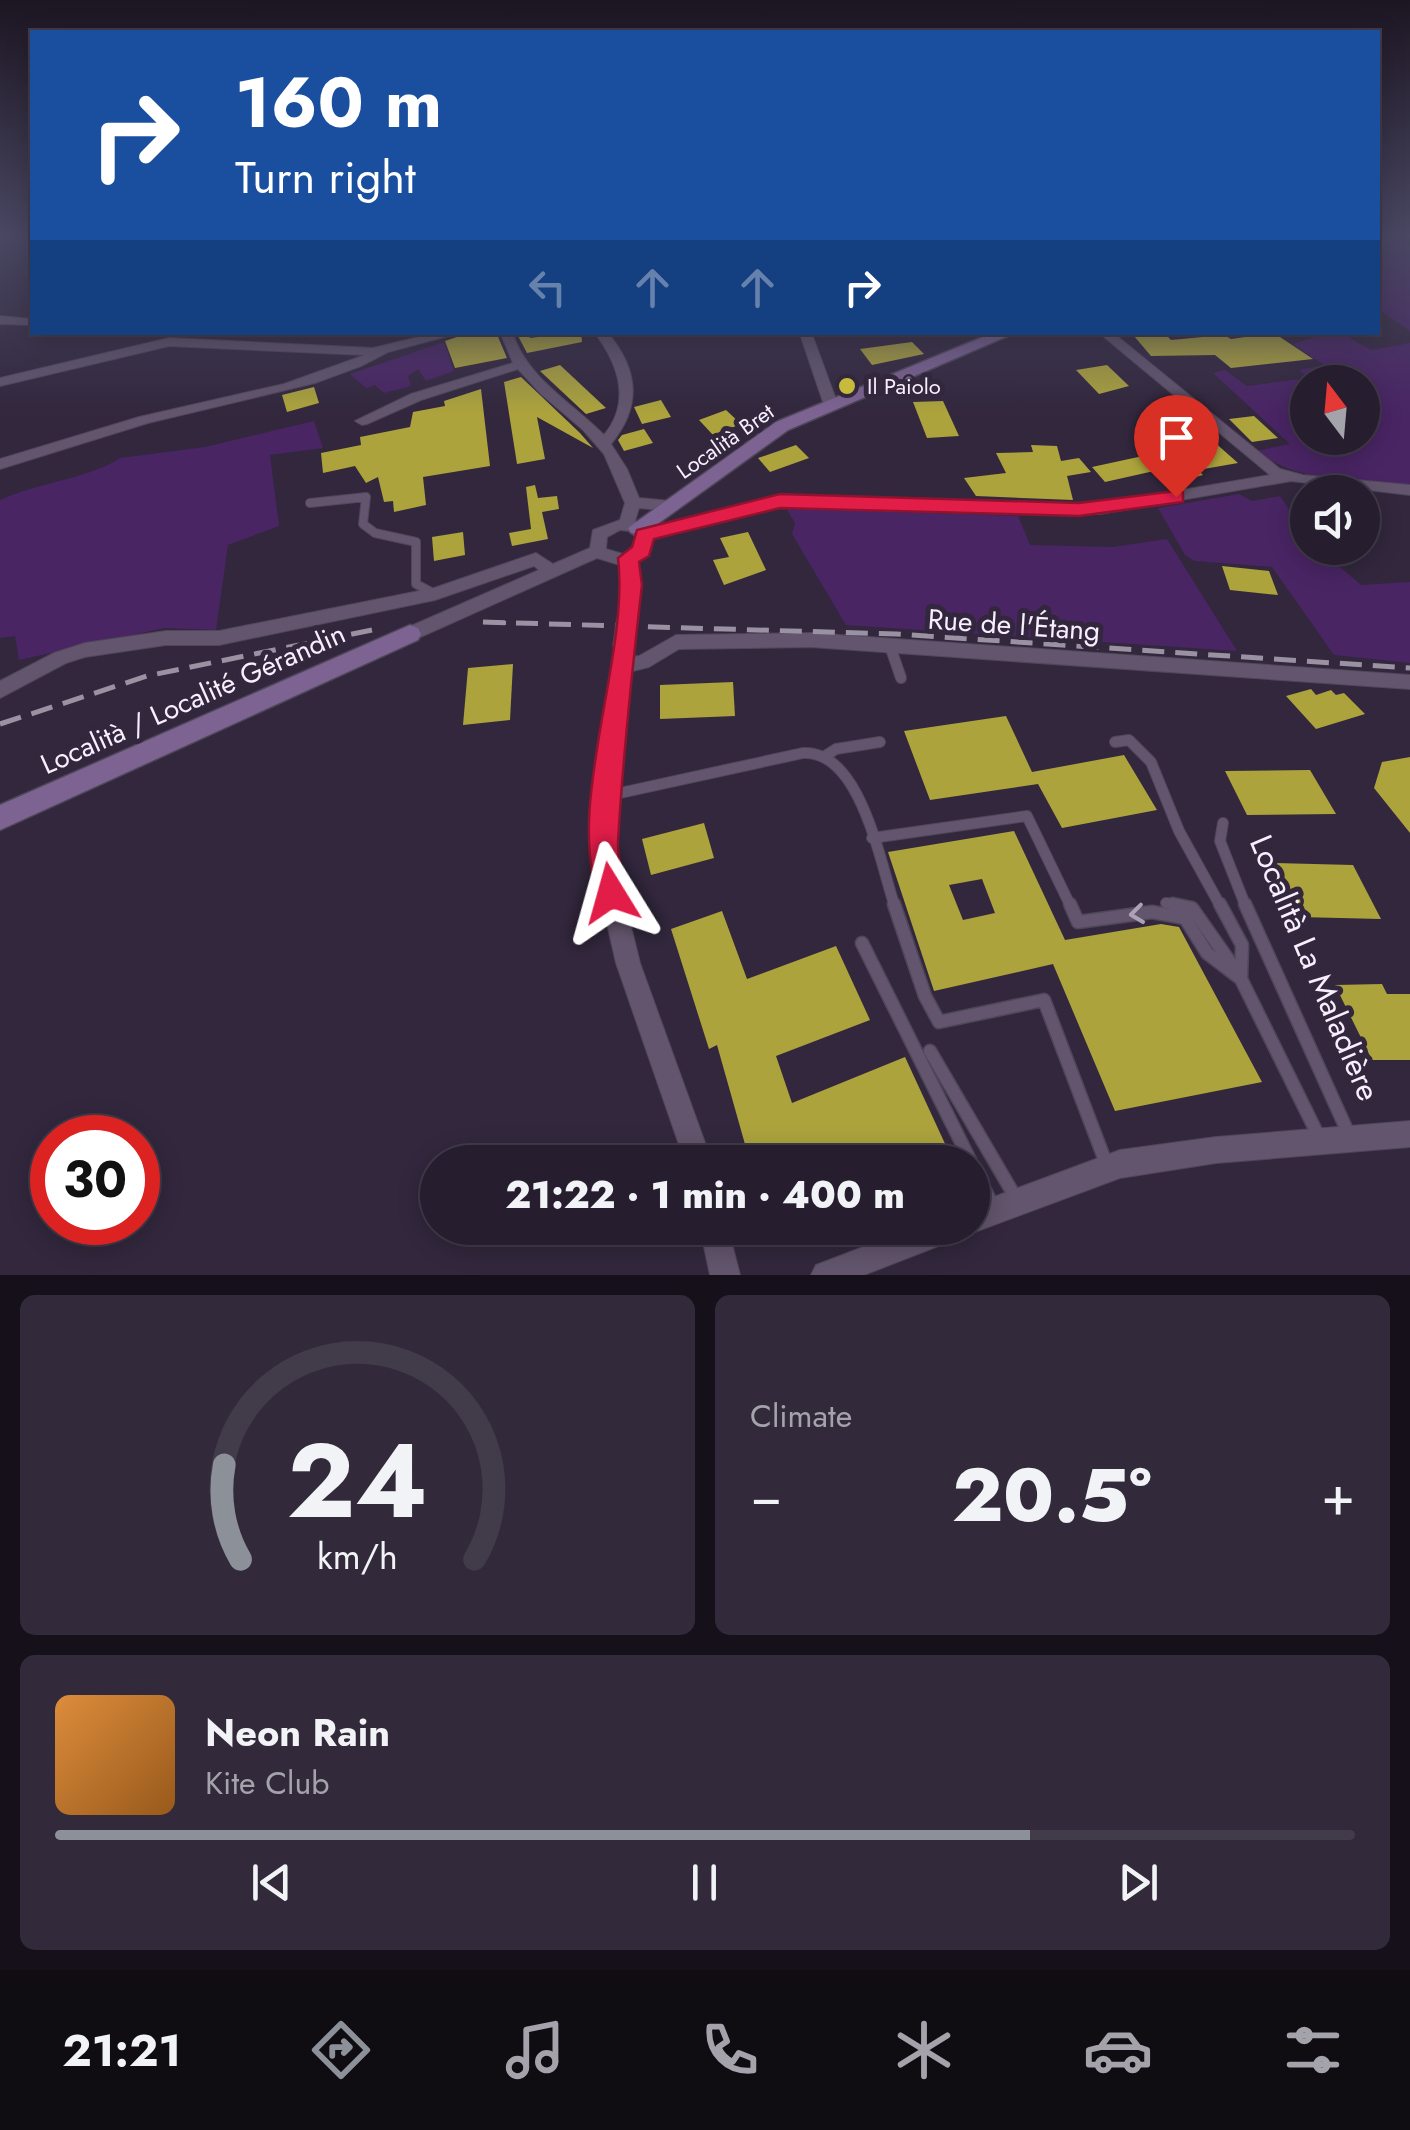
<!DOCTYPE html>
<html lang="en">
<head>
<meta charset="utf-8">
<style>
	:root { --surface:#261d2e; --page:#322a3a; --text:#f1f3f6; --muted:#a4a2aa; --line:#423b4a; --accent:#8c9099 }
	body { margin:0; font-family:Jost,sans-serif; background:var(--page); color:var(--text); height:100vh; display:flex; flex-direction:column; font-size:38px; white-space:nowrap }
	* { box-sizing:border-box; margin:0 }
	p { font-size:32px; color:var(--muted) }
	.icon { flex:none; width:55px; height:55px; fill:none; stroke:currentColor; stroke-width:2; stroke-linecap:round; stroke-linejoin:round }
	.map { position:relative; height:1275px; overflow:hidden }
	.sheet { display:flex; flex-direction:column; gap:20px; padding:20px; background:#151019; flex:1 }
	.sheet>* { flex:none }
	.guide { position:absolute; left:30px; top:30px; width:1350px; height:305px; border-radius:0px; box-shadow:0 5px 25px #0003,0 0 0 2px var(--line); background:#1a4fa0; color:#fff; overflow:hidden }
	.needle { width:65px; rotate:344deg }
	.buttons { position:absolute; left:1290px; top:365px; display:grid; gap:20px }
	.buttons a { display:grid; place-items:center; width:90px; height:90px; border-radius:50%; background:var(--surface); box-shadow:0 5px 25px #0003,0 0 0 2px var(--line); font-size:50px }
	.speed { position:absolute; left:30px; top:1115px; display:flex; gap:20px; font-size:50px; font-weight:700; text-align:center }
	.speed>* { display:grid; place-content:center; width:130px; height:130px; border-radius:50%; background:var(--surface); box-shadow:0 5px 25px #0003,0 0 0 2px var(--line); line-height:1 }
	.speed .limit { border:15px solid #d22; background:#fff; color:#111 }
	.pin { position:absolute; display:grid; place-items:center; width:85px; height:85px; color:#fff; margin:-102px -42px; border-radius:50% 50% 50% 0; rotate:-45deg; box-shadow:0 0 10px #0007 }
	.pin .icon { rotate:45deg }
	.me { position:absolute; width:110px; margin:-55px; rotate:352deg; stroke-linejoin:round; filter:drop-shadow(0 0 8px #0008) }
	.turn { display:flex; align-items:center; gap:35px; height:210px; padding:0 40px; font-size:45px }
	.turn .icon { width:130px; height:130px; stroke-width:2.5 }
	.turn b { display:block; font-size:70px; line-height:85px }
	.lanes { display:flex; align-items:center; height:95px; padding:0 40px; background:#0003; justify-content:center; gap:50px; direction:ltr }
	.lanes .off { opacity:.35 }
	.big { font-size:75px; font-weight:800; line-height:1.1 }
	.sheet .card { flex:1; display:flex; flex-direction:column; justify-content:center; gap:15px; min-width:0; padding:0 35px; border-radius:15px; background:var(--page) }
	.sheet .dial { align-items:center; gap:0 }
	.dial svg { height:260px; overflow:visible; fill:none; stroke:var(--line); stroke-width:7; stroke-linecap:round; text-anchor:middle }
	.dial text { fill:var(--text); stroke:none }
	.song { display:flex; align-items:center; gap:30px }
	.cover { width:120px; height:120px; border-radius:15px; background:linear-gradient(135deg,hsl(30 70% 55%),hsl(30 70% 35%)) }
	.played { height:10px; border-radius:5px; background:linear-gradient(90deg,var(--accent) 75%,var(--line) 75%) }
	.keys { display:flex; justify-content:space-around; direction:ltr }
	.heat { display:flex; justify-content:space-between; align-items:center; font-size:55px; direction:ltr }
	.sheet .tiles { flex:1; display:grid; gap:20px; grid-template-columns:1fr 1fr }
	.card:last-child { grid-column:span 2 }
	.trip { position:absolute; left:420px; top:1145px; width:570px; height:100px; border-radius:50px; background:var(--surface); box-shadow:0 5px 25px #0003,0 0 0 2px var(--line); font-weight:800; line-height:100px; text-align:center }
	.menu { display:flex; height:160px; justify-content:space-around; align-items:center; background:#0f0c12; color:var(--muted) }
	.menu .icon { width:70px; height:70px }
	.menu .on { color:var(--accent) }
	.menu b { font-size:45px; color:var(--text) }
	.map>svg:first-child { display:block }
	.green { fill:#492564; fill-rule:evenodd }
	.building { fill:#aca33d; fill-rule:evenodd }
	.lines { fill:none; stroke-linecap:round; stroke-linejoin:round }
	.lane-far2-casing { stroke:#4f4658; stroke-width:10 }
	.lane-far1-casing { stroke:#4f4658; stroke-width:12 }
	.lane-casing { stroke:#4f4658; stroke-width:15 }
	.street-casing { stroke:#4f4658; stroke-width:2 }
	.secondary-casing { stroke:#4f4658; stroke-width:3 }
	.lane-far2 { stroke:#62556d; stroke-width:8 }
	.lane-far1 { stroke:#62556d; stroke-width:10 }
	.lane { stroke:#62556d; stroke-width:12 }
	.street { fill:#62556d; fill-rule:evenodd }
	.secondary { fill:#7c6392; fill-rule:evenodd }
	.rail-far1 { stroke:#9a91a3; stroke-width:4; stroke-dasharray:14 6; stroke-linecap:butt }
	.rail { stroke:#9a91a3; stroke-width:5; stroke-dasharray:22 11; stroke-linecap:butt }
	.street-bridge-far1-casing { stroke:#4f4658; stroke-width:18; stroke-linecap:butt }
	.street-bridge-casing { stroke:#4f4658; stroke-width:22; stroke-linecap:butt }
	.street-bridge-far1 { stroke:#62556d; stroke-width:15 }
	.street-bridge { stroke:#62556d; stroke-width:20 }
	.oneway { stroke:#aca2b6 }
	.route { fill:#e11d48; stroke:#92132f; stroke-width:2.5 }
	.poi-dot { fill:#c7bb3b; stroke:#32273d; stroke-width:4 }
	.labels { text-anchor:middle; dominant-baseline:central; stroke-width:10; stroke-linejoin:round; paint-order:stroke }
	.far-poi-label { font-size:22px; fill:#f7effe; stroke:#32273d; text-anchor:start }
	.far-street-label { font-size:22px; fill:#f7effe; stroke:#32273d }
	.street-label { font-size:28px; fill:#f7effe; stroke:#32273d }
	.near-street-label { font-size:32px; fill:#f7effe; stroke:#32273d }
</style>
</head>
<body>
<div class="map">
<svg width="1410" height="1275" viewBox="0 0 1410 1275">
	<rect width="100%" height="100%" fill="#32273d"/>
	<g class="green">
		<polygon points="1378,235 1395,235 1410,246 1410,331 1378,309"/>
		<path d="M1329,333H1341L1371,350L1410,343V485C1356,480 1300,484 1256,451L1290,444L1213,373L1225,370L1247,386L1308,378L1299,370L1324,365L1292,344ZM1308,382H1362V438H1308Z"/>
		<polygon points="444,342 454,371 426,381 418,369 408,376 411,386 384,393 375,385 366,388 350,374"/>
		<path d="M314,421L323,448L270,455L279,526L228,545L216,630L164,628L19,660L15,636L0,638V500C36,483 91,478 120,458L205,447Z"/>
		<polygon points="1239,494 1252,501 1280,496 1307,536 1308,548 1318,548 1361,585 1410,582 1410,663 1334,655 1272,567 1195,561 1185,555 1158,508"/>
		<polygon points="786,508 1018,516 1030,545 1112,547 1167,539 1237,651 846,625 792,534 795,523"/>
	</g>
	<g class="building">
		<polygon points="472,332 496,332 507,358 455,368 445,341"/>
		<polygon points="527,332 530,338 581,332 582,342 527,353 517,334"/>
		<polygon points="1274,333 1313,359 1231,368 1215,355 1151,356 1134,336 1167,336 1171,340 1224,335 1231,339"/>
		<polygon points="912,342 924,354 872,365 860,349"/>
		<polygon points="560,365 606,408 586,414 540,371"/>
		<polygon points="1107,365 1129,386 1099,394 1076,370"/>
		<polygon points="521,377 580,433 593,448 537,417 545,459 517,464 504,382"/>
		<polygon points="314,387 319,403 287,412 282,395"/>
		<polygon points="481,389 490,466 423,477 426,505 394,512 393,501 384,502 378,477 366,483 355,466 323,473 321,453 361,445 360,437 410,427 413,412 445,406 444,401"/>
		<polygon points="661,400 671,417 642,424 634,407"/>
		<polygon points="943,401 959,436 927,438 913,402"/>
		<polygon points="726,410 741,424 713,435 699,420"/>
		<polygon points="1254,416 1278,438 1252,442 1229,419"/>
		<polygon points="1187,418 1238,463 1198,470 1203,475 1185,480 1172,467 1105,482 1092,467 1189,446 1163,423"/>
		<polygon points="644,429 653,443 624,451 618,440 622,435"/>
		<polygon points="796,445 809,458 770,472 758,458"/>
		<polygon points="1031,445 1057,446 1061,461 1079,458 1091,472 1067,476 1073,500 976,496 964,478 1006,473 996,453 1033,452"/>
		<polygon points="535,485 538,498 557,496 559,509 542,512 548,539 512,546 509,533 531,529 526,487"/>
		<polygon points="463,532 465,555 434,561 432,537"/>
		<polygon points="748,532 766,570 724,585 713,560 729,557 720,538"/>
		<polygon points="1222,566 1269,571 1278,595 1230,590"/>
		<polygon points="513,664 510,720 463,725 468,668"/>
		<polygon points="733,682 735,716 660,719 660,685"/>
		<polygon points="1311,689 1316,695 1331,690 1336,695 1344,693 1365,714 1316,729 1286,696"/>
		<polygon points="1006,716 1032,772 1124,755 1157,810 1062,828 1038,784 930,800 904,731"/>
		<polygon points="1410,757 1410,833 1374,788 1382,762"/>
		<polygon points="1310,770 1336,814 1247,815 1225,771"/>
		<polygon points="704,823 714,858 651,875 642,839"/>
		<path d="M1014,831L1065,940L1161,924L1179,927L1262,1082L1115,1111L1053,964L934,991L888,852ZM982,879L995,913L963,920L949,885Z"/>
		<polygon points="1275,863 1353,865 1381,919 1299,917"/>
		<polygon points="722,911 747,979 836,946 870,1020 776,1056 792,1103 905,1057 947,1148 914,1162 750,1162 717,1045 709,1049 671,929"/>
		<polygon points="1382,984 1387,994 1410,994 1410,1060 1372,1060 1335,985"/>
	</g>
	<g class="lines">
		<defs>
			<polyline id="lane-far2" points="310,503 366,497 363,524 375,533 416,542 416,584 435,594"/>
			<g id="lane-far1">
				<polyline points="890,646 901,678"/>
				<polyline points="1115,742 1129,740 1151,762 1179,831 1221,907"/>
				<polyline points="825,756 836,749 880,742"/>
				<path d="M611,795L803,753C861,750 880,863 895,907"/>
				<polyline points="1223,823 1220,841 1246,907"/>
				<polyline points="872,838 1027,816 1071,907"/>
				<polyline points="1166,903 1186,907"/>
			</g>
			<g id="lane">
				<polyline points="894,904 925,996 939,1022 1044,1000 1106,1163"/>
				<polyline points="1070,904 1078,922 1152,912 1185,918 1207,953 1241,979"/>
				<polyline points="1173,904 1192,908 1237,972"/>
				<polyline points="1220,904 1242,945 1241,979 1320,1139"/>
				<polyline points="1245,904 1350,1137"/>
				<polyline points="862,943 971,1162"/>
				<polyline points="930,1051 1017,1200"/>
				<polyline points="972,1165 994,1208"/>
			</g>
			<g id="street">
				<polygon points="0,316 32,319 32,325 0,324"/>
				<polygon points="440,332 463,332 388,352 361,366 315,383 148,423 0,469 0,459 139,417 284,384 365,355 169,346 0,386 0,378 169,338 373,348"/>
				<path d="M500,332H512C527,378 570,401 604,435C632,401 618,363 594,332H607C638,369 643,405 611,444L627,469L639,498L671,501L679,506L671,511L639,508L635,521L647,529L780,496L1100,504L1270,475L1098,332H1112L1280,469L1303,475L1410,485V495L1291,481L1100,514L780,506L653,538L651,550L636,561L637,607L629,613L621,607L620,565L597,558L416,639H404L401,634L404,629L539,570L534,566L435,600L219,645H166L85,657L66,663L0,698V681L54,653L85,643L166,631H219L434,588L536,553L553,564L590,548L593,530L620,520L625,503L604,454L583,430L541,394L518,369L421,400L367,424L362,425L355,421L411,394L513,363ZM620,530L629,531L637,538V545L623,554L606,549L607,537Z"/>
				<polygon points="807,333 813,337 838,405 836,408 826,408 824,405 801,337"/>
				<polygon points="811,633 1410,675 1410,689 811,647 679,649 649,667 629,672 614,858 640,963 712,1162 685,1162 616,963 592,858 612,659 615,654 621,652 629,657 639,656 676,635"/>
				<polygon points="1410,1121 1410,1147 1216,1163 1120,1178 972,1233 963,1229 959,1238 864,1275 811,1275 816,1265 913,1228 972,1228 972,1205 1120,1150 1216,1137"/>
				<polygon points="700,1228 728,1228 740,1275 710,1275"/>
			</g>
			<g id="secondary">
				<polygon points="995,332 1017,332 788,430 645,533 631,533 628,528 776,422"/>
				<polygon points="410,625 418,628 421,634 418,640 0,830 0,805"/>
			</g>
		</defs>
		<use href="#lane-far2" class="lane-far2-casing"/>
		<use href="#lane-far1" class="lane-far1-casing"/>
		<use href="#lane" class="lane-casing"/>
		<use href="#street" class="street-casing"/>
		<use href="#secondary" class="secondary-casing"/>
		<use href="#lane-far2" class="lane-far2"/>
		<use href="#lane-far1" class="lane-far1"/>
		<use href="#lane" class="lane"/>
		<use href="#street" class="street"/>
		<use href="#secondary" class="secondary"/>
		<polyline class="rail-far1" points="483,622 506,623"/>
		<g class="rail">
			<polyline points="483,622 896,634 1410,668"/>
			<polyline points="0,724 147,676 372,630"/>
		</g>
		<defs>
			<polyline id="street-bridge-far1" points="627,623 629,607"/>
			<polyline id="street-bridge" points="623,648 627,620"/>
		</defs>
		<use href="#street-bridge-far1" class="street-bridge-far1-casing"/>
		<use href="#street-bridge" class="street-bridge-casing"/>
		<use href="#street-bridge-far1" class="street-bridge-far1"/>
		<use href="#street-bridge" class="street-bridge"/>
	</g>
	<defs><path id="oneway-chevron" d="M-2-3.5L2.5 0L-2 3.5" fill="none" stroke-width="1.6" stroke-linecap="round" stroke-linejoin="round" transform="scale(2.5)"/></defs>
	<use class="oneway" href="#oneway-chevron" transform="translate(1137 914) rotate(173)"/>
	<linearGradient id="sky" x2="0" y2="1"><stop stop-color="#1c1522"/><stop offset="0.57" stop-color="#494762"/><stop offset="1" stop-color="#494762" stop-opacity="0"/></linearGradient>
	<rect width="1410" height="413" fill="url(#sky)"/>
	<path class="route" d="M1176,491L1183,492V502L1079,516L780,508L654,539L649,556L639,562L642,585C632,671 623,756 618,842C617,863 629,885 621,903L611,907L601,903C562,811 630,658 618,558L632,547L637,530L780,494L1079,503Z"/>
	<circle class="poi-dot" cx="847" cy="386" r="10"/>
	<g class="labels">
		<g class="far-poi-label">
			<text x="867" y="386">Il Paiolo</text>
		</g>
		<g class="far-street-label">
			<text transform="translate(725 441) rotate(-35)">Località Bret</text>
		</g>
		<g class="street-label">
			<text transform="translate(1014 625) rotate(4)">Rue de l'Étang</text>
			<text transform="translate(193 699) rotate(-24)">Località / Localité Gérandin</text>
		</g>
		<g class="near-street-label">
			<text transform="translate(1315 968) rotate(67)">Località La Maladière</text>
		</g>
	</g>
</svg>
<div class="buttons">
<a><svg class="needle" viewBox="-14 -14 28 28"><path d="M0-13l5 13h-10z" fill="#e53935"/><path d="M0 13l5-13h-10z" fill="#a4a2aa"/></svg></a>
<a><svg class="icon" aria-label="sound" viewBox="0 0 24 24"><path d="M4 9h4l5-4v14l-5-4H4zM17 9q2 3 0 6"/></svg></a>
</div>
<div class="speed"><div class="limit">30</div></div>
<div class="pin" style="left:1176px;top:497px;background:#d93025"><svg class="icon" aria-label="arrive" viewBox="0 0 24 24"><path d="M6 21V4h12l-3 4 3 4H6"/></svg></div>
<svg class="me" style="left:611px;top:893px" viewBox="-20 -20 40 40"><path d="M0-17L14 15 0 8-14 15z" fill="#e11d48" stroke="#fff" stroke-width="4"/></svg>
<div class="trip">21:22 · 1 min · 400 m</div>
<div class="guide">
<div class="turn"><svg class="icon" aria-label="right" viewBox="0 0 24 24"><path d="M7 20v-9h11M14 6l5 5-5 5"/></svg><div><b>160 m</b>Turn right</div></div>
<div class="lanes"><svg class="icon off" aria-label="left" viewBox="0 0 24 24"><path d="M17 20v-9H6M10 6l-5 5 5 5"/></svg><svg class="icon off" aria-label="ahead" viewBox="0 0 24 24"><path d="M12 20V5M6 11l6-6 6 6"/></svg><svg class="icon off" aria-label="ahead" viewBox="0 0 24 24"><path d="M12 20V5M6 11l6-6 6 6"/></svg><svg class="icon" aria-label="right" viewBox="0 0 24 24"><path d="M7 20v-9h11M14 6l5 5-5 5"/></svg></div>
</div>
</div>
<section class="sheet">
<div class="tiles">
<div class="card dial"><svg viewBox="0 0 100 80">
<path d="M14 69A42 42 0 1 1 86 69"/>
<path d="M14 69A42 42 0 0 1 9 40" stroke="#8c9099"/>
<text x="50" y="56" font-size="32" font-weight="700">24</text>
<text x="50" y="72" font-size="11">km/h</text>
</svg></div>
<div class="card"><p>Climate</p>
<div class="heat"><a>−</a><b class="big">20.5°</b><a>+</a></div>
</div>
<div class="card">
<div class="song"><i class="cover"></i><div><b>Neon Rain</b><p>Kite Club</p></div></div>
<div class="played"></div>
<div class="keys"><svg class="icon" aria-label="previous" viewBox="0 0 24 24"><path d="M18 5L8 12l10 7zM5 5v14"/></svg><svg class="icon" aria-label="pause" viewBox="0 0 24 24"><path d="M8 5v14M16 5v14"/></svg><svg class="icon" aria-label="next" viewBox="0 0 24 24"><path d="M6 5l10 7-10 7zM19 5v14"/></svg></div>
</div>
</div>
</section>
<nav class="menu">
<b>21:21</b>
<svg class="icon on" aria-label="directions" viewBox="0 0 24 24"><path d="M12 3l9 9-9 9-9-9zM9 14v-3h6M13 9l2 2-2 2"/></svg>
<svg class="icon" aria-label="music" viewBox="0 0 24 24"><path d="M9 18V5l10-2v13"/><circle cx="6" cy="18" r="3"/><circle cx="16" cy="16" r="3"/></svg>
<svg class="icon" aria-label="phone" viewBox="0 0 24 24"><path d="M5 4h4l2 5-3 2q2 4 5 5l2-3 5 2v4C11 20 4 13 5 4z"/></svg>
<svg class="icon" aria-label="climate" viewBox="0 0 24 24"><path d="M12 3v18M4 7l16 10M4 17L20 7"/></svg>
<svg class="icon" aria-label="car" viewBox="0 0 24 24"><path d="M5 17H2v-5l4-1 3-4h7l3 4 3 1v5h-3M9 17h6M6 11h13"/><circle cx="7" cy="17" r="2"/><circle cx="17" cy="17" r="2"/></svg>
<svg class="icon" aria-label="filters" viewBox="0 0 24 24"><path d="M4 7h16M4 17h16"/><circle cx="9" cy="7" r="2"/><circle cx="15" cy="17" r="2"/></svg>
</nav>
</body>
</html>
